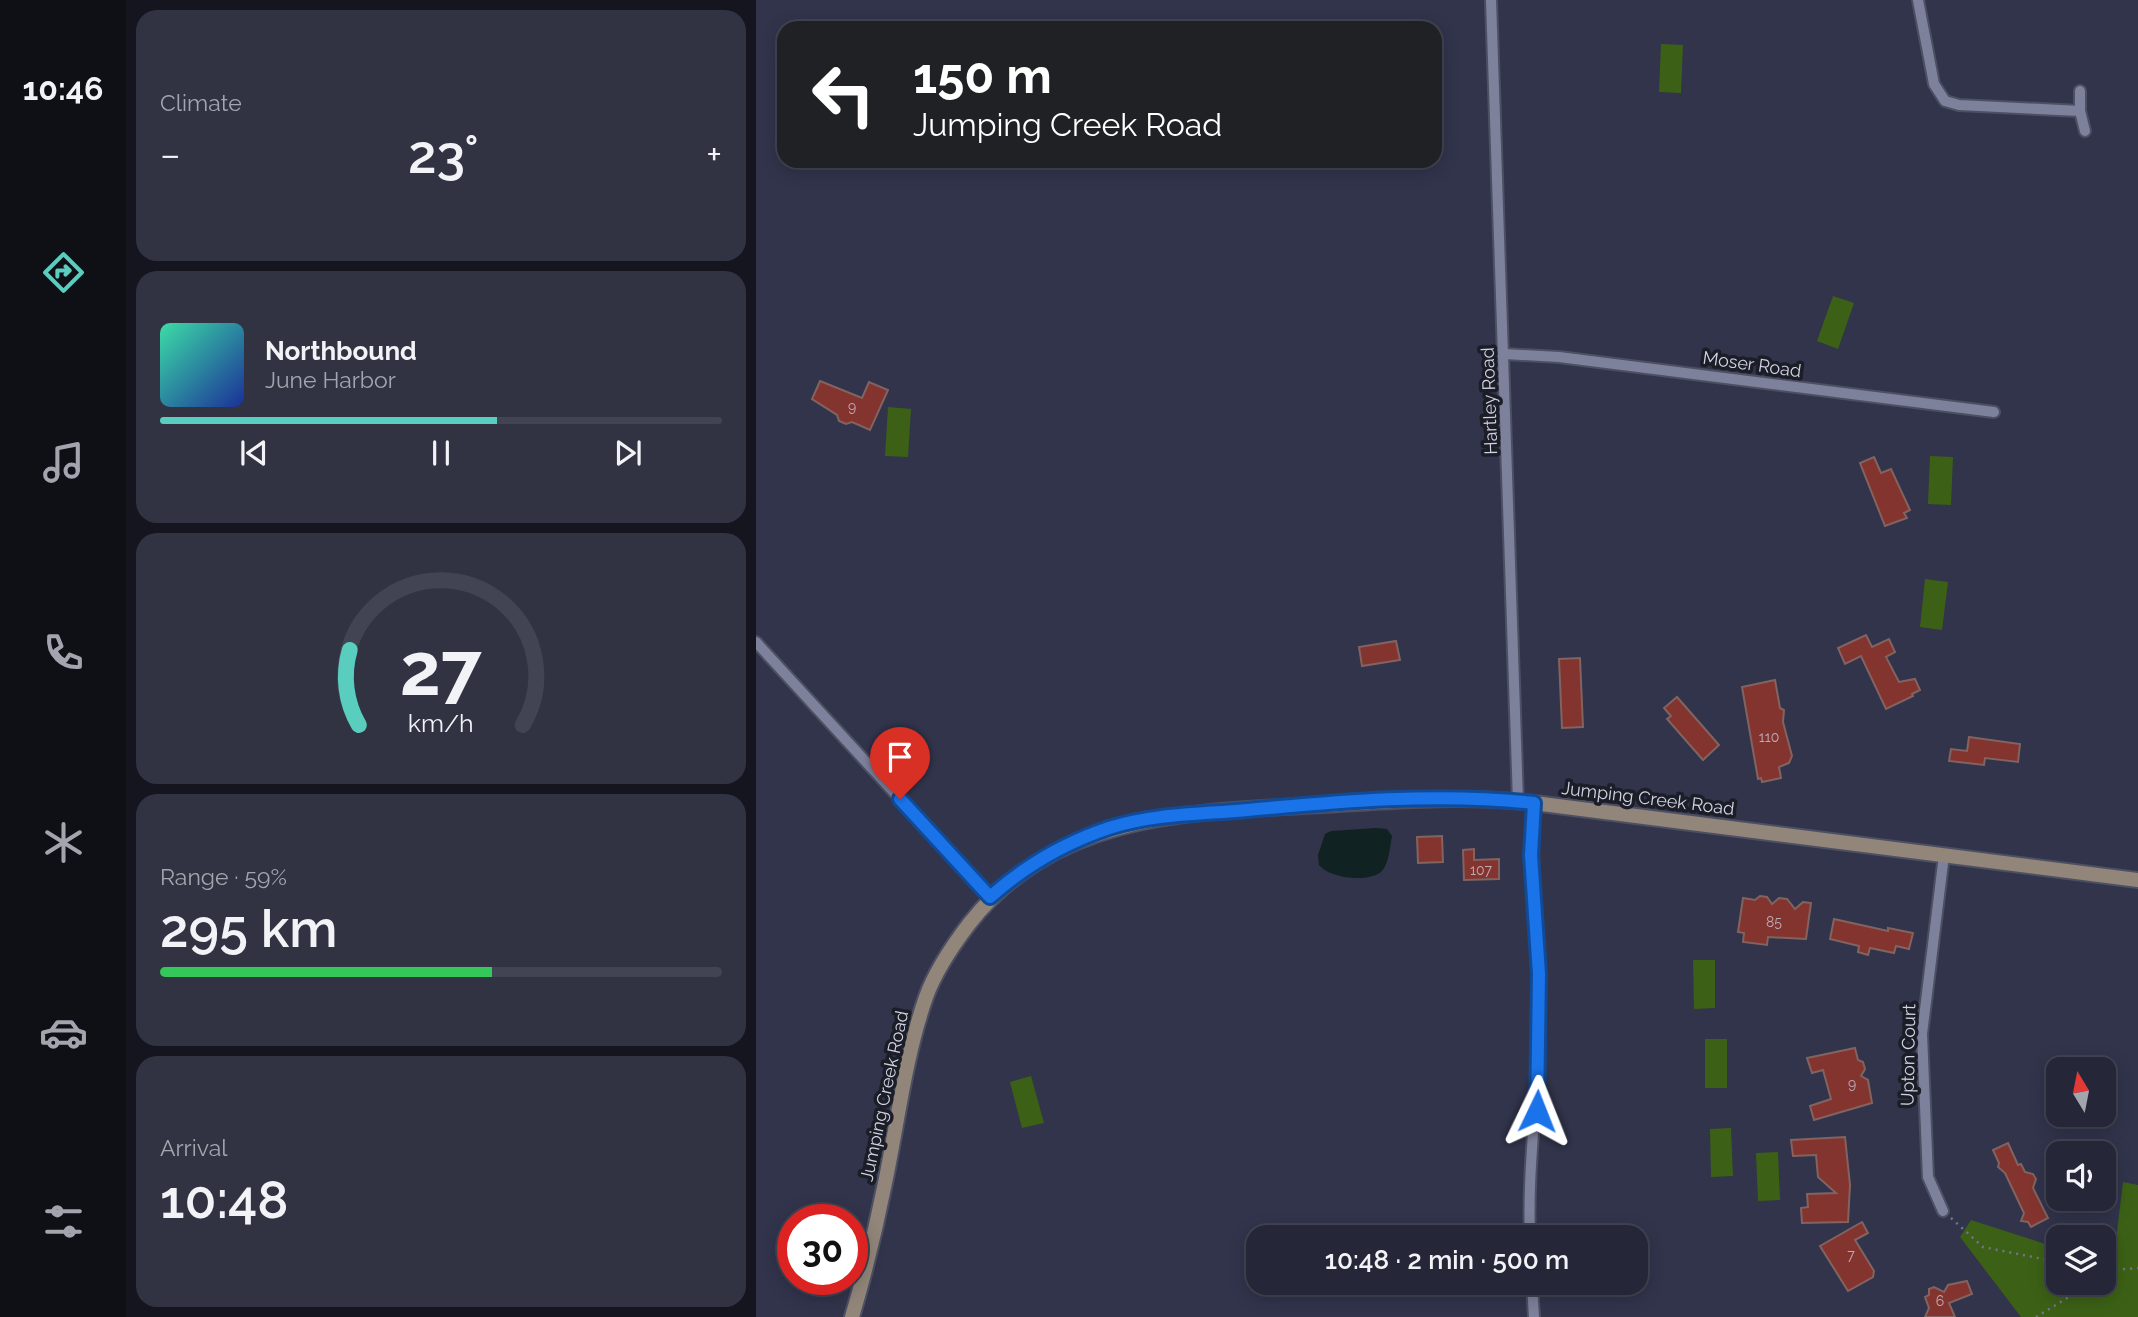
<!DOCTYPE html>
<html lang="en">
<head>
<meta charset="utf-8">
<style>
	:root { --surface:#252738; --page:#313343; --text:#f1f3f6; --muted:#a3a5ae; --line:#424453; --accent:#59cebe }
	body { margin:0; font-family:Raleway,sans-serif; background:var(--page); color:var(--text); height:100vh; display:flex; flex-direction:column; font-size:26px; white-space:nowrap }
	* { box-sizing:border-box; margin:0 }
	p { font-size:23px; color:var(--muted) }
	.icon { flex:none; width:38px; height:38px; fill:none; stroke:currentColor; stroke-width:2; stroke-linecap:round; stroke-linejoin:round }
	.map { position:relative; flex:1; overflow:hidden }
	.details { display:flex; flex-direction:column; gap:10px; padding:10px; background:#14151f; width:630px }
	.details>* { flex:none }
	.top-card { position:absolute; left:21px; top:21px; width:665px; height:147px; border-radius:21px; box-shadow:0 4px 18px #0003,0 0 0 2px var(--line); background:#202124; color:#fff; overflow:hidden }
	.needle { width:46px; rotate:350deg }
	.tools { position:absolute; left:1290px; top:1057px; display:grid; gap:14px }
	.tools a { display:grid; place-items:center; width:70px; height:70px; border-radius:14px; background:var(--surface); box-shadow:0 4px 18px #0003,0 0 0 2px var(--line); font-size:35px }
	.speed { position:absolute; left:21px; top:1204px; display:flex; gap:14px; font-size:35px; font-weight:700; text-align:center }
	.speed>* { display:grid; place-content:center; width:91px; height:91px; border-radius:50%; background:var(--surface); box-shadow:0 4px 18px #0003,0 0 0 2px var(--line); line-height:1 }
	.speed .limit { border:10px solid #d22; background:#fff; color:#111 }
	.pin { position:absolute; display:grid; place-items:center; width:60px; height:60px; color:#fff; margin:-72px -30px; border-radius:50% 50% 50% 0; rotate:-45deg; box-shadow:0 0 7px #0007 }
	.pin .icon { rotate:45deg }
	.me { position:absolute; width:77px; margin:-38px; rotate:2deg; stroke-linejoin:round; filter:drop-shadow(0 0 5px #0008) }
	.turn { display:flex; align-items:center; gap:24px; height:147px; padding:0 21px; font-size:32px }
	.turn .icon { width:91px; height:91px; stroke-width:2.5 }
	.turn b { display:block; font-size:49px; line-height:60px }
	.big { font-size:52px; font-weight:600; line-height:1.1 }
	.details .tile { flex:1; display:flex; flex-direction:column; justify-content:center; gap:10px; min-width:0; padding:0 24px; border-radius:21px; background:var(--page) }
	.details .dial { align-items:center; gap:0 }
	.dial svg { height:182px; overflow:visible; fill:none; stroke:var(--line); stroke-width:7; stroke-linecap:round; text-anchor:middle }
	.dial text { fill:var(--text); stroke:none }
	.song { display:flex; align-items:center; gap:21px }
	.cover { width:84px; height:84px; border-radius:10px; background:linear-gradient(135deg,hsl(160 70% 55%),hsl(230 70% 35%)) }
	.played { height:7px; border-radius:4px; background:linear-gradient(90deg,var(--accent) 60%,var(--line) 60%) }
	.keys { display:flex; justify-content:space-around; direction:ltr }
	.heat { display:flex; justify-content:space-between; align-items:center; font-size:38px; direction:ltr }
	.charge { height:10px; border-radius:5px; background:linear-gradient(90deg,#34c759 59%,var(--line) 0) }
	.trip { position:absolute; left:490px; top:1225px; width:402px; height:70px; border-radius:21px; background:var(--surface); box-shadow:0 4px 18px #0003,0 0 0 2px var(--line); font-weight:600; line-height:70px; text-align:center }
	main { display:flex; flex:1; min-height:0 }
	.tab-bar { display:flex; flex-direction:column; width:126px; justify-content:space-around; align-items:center; background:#0f1016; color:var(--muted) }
	.tab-bar .icon { width:49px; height:49px }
	.tab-bar .on { color:var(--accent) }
	.tab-bar b { font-size:32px; color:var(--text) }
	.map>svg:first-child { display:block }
	.green { fill:#3c6116 }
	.water { fill:#122 }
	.building { fill:#84342f; stroke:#826360; stroke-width:2 }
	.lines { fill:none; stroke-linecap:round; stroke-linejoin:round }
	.minor-casing { stroke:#4d4f62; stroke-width:14 }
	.secondary-casing { stroke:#4d4f62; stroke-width:18 }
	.path { stroke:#73768a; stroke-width:2.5; stroke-dasharray:2 5; stroke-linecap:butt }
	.minor { stroke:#7e819c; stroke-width:10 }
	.secondary { stroke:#92867a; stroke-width:14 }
	.route-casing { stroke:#114b97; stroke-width:18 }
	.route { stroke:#1a73e8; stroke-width:12 }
	.labels { text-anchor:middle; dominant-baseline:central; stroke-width:7; stroke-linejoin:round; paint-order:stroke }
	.number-label { font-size:14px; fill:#beabb5 }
	.street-label { font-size:18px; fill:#d1d3e2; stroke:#1b1d27 }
</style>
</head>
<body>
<main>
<nav class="tab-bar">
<b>10:46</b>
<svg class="icon on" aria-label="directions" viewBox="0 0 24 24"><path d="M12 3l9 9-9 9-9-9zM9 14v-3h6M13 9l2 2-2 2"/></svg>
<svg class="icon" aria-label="music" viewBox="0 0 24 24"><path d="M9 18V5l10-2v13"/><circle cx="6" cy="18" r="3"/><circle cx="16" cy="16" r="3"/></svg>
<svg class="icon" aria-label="phone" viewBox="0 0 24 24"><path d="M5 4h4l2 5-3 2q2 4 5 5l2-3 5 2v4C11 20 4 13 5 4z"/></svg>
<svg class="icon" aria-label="climate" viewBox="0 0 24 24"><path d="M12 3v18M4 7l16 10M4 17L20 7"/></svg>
<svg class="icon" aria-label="car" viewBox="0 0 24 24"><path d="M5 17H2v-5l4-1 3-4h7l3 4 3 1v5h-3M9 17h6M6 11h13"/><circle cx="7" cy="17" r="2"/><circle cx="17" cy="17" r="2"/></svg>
<svg class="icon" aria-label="filters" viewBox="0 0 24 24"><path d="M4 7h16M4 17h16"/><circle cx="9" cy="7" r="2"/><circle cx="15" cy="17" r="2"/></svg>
</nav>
<section class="details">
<div class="tile"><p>Climate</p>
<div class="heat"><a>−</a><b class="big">23°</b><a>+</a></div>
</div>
<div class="tile">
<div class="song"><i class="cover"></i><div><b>Northbound</b><p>June Harbor</p></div></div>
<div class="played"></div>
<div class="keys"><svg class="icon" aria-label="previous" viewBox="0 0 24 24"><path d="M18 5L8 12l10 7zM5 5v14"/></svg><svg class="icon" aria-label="pause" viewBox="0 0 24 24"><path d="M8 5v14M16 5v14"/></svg><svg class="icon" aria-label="next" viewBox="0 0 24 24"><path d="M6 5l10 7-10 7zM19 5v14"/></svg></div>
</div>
<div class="tile dial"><svg viewBox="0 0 100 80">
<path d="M14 69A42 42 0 1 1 86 69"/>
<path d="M14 69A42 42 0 0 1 10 36" stroke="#59cebe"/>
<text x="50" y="56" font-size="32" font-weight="700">27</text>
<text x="50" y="72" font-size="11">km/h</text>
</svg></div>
<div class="tile"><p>Range · 59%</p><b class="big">295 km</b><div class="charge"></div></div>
<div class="tile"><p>Arrival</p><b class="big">10:48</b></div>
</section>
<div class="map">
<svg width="1382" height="1317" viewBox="0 0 1382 1317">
	<rect width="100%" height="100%" fill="#31344b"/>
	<g class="green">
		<polygon points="905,44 927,45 925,93 903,92"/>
		<polygon points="1077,296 1098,303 1082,349 1061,341"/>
		<polygon points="132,407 155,409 152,457 129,456"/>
		<polygon points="1174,456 1197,457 1195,505 1172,504"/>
		<polygon points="1169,579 1192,582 1186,630 1164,627"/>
		<polygon points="937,960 959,960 959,1008 938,1009"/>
		<rect x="949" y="1039" width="22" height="49"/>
		<polygon points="275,1076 288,1123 266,1128 254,1082"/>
		<polygon points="975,1128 977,1176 955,1177 954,1129"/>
		<polygon points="1022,1152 1024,1200 1002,1201 1000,1153"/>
		<polygon points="1367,1182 1382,1185 1382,1317 1265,1317 1204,1237 1215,1220 1302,1248 1302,1283 1348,1283 1348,1263 1357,1265"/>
	</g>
	<path class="water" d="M620,828L631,829L636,836C634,846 633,865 625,872C611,883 573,878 563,865L562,855L569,834L575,831Z"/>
	<g class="building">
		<polygon points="64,381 106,398 113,382 132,390 114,430 96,422 90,424 83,421 81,415 56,399"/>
		<polygon points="1118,457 1125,473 1135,469 1154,510 1148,513 1151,518 1129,526 1104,463"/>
		<polygon points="1110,635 1116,647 1133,639 1139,652 1130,657 1143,682 1159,679 1164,690 1156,694 1157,696 1130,709 1105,656 1089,664 1082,648"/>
		<polygon points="640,641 644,660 606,666 603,647"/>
		<polygon points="824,658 827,727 806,728 803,659"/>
		<polygon points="1019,680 1024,708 1028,710 1027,722 1036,756 1033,763 1023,767 1025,778 1006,782 1005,778 1002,779 986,687"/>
		<polygon points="921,697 963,745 947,760 911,719 915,716 908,708"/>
		<polygon points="1213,737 1264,744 1262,762 1229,758 1228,765 1193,761 1195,749 1211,751"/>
		<polygon points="686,836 687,862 662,863 661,837"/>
		<polygon points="718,849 718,860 743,859 743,879 708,880 707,850"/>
		<polygon points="1004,896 1011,897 1016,904 1023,898 1031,899 1039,909 1047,902 1055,903 1050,939 1012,937 1011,945 987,942 988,933 982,932 987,898 999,900"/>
		<polygon points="1078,919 1132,931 1132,928 1157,933 1153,949 1140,946 1138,953 1114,948 1112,955 1102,952 1103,946 1074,939"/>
		<polygon points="1099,1048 1102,1060 1107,1062 1109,1069 1105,1076 1112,1080 1116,1103 1058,1120 1054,1106 1075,1099 1067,1070 1056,1073 1051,1058"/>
		<polygon points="1089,1137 1094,1185 1092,1222 1046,1223 1045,1208 1052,1207 1051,1194 1080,1193 1062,1177 1060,1155 1037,1156 1035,1140"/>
		<polygon points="1252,1143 1262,1165 1265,1164 1269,1172 1277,1174 1280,1179 1277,1188 1292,1218 1275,1227 1272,1222 1265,1221 1268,1213 1249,1173 1242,1167 1243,1163 1237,1150"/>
		<polygon points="1106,1222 1112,1233 1099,1240 1118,1271 1117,1277 1092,1291 1064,1246"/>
		<polygon points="1211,1281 1216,1294 1193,1303 1199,1317 1169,1317 1173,1308 1169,1297 1173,1295 1173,1289 1178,1287 1188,1292 1192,1285"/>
	</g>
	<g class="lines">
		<defs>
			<g id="minor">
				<polyline points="735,0 762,801"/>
				<polyline points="1162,0 1178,84 1189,101 1203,105 1324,111"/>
				<polyline points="1324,91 1324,111 1329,131"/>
				<polyline points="749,354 803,357 1238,412"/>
				<polyline points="0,642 234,897"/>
				<polyline points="1187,1211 1172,1177 1166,1034 1188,855"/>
				<path d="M774,1237C771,1170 782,1101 782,1033C783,956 774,880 778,803"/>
				<polyline points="776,1283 778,1317"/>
			</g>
			<path id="secondary" d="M96,1317C109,1273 120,1228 129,1183C142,1121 149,1057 170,997C179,972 197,945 213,924C300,812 435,812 566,805C636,801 707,795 778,803L1382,880"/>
		</defs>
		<use href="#minor" class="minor-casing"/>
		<use href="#secondary" class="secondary-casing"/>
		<g class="path">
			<polyline points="1195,1218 1227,1247 1302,1262"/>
			<polyline points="1348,1276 1357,1270 1382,1268"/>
			<polyline points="1280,1317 1336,1283"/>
		</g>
		<use href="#minor" class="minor"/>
		<use href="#secondary" class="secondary"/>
	</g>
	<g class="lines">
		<defs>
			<path id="route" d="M144,799L234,897C270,865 308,843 353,828C393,815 438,814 480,811C577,802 680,792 778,803L775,855L783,974L781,1111"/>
		</defs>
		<use href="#route" class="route-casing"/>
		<use href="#route" class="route"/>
	</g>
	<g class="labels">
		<g class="number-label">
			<text x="96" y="407">9</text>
			<text x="1013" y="737">110</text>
			<text x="725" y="870">107</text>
			<text x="1018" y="922">85</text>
			<text x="1096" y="1084">9</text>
			<text x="1095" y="1255">7</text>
			<text x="1184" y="1301">6</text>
		</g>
		<g class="street-label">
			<text transform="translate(996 364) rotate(8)">Moser Road</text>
			<text transform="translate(733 401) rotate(-92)">Hartley Road</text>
			<text transform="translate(892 798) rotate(7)">Jumping Creek Road</text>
			<text transform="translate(1152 1055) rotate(-89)">Upton Court</text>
			<text transform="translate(128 1096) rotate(-78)">Jumping Creek Road</text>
		</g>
	</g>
</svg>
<div class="tools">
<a><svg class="needle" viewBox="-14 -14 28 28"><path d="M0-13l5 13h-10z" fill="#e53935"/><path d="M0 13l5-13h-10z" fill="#a3a5ae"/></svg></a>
<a><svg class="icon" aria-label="sound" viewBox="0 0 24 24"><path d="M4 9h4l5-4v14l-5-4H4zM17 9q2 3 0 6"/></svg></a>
<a><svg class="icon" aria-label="layers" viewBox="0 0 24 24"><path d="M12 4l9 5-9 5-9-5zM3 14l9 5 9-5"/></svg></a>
</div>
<div class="speed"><div class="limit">30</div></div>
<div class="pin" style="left:144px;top:799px;background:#d93025"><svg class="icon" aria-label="arrive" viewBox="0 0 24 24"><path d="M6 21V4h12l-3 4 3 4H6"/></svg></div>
<svg class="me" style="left:781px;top:1111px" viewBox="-20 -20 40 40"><path d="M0-17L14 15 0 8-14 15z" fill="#1a73e8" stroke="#fff" stroke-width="4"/></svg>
<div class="trip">10:48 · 2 min · 500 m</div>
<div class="top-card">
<div class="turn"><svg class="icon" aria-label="left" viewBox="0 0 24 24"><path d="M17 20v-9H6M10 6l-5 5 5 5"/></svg><div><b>150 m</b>Jumping Creek Road</div></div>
</div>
</div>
</main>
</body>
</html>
